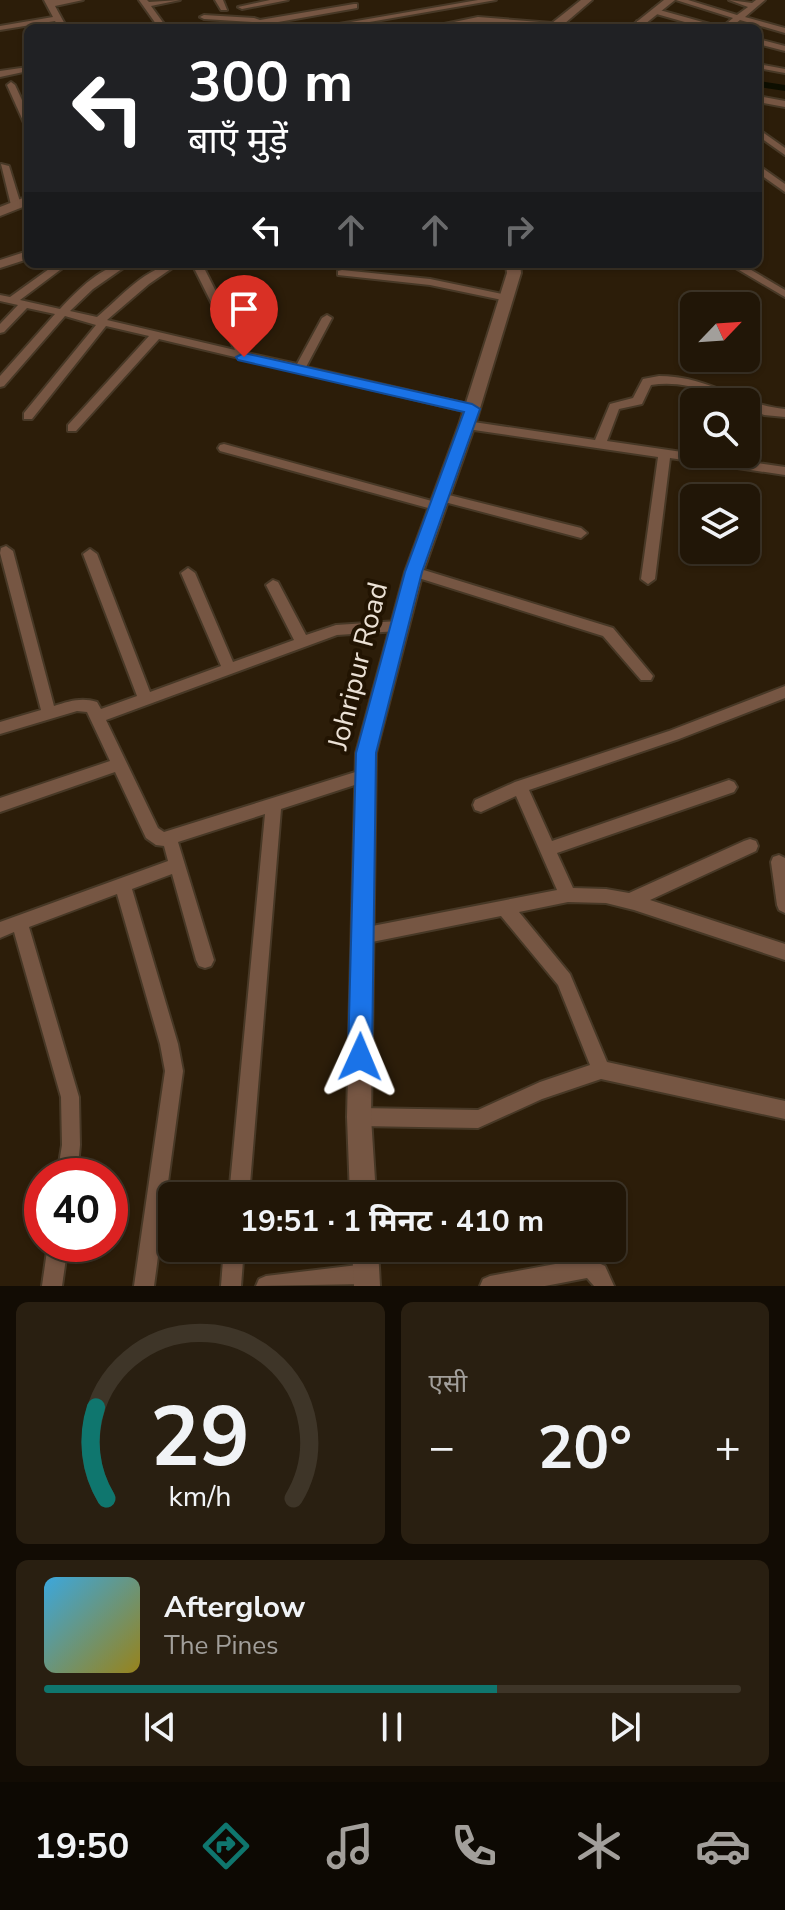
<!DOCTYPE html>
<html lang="hi">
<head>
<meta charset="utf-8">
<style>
	:root { --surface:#211607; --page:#291f11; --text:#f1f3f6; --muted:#a29f9b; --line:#3e3528; --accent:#0f766e }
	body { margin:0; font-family:"Nunito Sans","Noto Sans Devanagari",sans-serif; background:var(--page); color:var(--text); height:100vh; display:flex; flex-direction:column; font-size:30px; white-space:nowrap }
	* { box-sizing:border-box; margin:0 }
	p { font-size:26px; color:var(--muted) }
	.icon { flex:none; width:44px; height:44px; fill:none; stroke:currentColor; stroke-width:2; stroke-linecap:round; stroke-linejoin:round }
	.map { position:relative; height:1286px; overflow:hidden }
	.details { display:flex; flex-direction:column; gap:16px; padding:16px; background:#120c04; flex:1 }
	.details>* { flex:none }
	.top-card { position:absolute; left:24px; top:24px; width:738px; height:244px; border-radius:12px; box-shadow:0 2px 6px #0004,0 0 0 2px var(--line); background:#202124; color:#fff; overflow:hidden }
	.needle { width:52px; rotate:65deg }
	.tools { position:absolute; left:680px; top:292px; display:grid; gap:16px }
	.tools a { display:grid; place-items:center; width:80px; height:80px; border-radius:12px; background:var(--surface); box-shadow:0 2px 6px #0004,0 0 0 2px var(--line); font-size:40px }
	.speed { position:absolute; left:24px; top:1158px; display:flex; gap:16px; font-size:40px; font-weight:700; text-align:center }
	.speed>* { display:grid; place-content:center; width:104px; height:104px; border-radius:50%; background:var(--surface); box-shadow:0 2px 6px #0004,0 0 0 2px var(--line); line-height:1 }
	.speed .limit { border:12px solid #d22; background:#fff; color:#111 }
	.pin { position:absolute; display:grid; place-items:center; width:68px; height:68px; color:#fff; margin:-82px -34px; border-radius:50% 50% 50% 0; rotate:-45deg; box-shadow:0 0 8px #0007 }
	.pin .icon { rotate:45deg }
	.me { position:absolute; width:88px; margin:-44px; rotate:1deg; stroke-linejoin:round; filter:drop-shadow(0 0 6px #0008) }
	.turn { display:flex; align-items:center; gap:28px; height:168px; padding:0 32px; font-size:36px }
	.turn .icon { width:104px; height:104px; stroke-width:2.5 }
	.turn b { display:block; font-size:56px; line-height:68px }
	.lanes { display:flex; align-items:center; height:76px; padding:0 32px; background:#0003; justify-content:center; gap:40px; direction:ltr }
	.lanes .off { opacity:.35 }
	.big { font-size:60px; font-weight:700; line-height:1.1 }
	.details .widget { flex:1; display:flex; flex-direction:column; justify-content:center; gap:12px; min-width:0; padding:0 28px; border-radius:12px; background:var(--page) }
	.details .dial { align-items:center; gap:0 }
	.dial svg { height:208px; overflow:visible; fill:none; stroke:var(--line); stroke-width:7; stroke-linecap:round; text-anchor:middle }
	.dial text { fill:var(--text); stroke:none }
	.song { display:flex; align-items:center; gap:24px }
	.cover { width:96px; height:96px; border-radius:12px; background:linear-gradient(135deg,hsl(200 70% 55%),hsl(50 70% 35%)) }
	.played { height:8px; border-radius:4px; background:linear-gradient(90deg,var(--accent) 65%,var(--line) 65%) }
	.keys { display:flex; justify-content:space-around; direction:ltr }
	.heat { display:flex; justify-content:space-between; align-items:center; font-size:44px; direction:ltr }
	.details .tiles { flex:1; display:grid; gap:16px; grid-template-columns:1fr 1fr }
	.widget:last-child { grid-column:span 2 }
	.trip { position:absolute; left:158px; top:1182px; width:468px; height:80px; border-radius:12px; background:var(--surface); box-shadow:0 2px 6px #0004,0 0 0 2px var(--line); font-weight:700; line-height:80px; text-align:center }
	.menu { display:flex; height:128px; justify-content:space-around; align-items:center; background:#0d0903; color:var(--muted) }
	.menu .icon { width:56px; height:56px }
	.menu .on { color:var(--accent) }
	.menu b { font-size:36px; color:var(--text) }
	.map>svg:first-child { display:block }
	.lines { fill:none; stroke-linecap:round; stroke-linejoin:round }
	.canal { fill:#0d0e00; fill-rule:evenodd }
	.minor-casing { stroke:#473826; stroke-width:4 }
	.tertiary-casing { stroke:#473826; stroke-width:4 }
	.minor { fill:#765643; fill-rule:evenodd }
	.tertiary { fill:#765643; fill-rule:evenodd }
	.route { fill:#1a73e8; stroke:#114b97; stroke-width:2 }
	.labels { text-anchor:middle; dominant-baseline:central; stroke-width:8; stroke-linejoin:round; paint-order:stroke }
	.street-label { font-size:28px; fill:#ebe1d5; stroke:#221402 }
</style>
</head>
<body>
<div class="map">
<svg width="785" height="1286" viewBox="0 0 785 1286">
	<rect width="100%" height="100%" fill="#2c1d09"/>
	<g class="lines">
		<polygon class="canal" points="758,81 785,85 785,91 758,87"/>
		<defs>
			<g id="minor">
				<polygon points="44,0 83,0 55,6 67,28 59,28 55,21 0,30 0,26 53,17"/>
				<polygon points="139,0 147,0 149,2 180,0 151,6 167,28 159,28"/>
				<polygon points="215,0 223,0 227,10 221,10"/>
				<polygon points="270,0 288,0 242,9 238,7"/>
				<polygon points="478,0 496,0 335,28 316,28"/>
				<polygon points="676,0 688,0 737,15 748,7 729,0 752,3 756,0 765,0 745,17 785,28 785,33 740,20 730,28 721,28 733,18"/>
				<polygon points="354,4 357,4 357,8 267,24 273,28 263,28 252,22 204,19 200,17 204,15 254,18 260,20"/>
				<polygon points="656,9 717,26 718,28 706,28 653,13 653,9"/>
				<polygon points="640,21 658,26 659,28 647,28 637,25 637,21"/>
				<polygon points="758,39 785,46 785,51 758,44"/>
				<polygon points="758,64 785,69 785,73 758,68"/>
				<polygon points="28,67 28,71 0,77 0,71"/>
				<polygon points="11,82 15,85 28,113 28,126 24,123 7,85"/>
				<polygon points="758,96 785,101 785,107 758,102"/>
				<polygon points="758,129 785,148 785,155 758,136"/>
				<polygon points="1,164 9,166 21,205 19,207 11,205"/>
				<polygon points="758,165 785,184 785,192 758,173"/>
				<path d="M56,264H68L20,300L60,309C78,290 102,264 129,264L93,289L70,311L97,317C119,299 148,264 178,264L149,284L107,320L235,350L192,264H202L247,353L297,364L322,318L327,315L332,318L306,367L472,405L478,409L472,413L159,339L76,431H68V425L149,336L106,326L32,419H24V413L96,325L65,316L4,386L0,387V376L55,314L27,308L4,332L0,333V324L18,305L0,301V295L10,297Z"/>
				<polygon points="729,264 741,264 785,290 785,297"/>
				<polygon points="342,270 430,279 507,295 512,298 507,301 430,285 338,275 338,271"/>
				<path d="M659,376C710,376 740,405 785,409V417L764,415L746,407V402C732,402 722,396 709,392C690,385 671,382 651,385L642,404L619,409L607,441L785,467V475L670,458L655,579L648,584L641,579L658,457L467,429L461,425L467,421L595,440L610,404L633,398L643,379Z"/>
				<polygon points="224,444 439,503 445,507 439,511 220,451 218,448 220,445"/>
				<polygon points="441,493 581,528 587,533 581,538 437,500 435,497 437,494"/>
				<path d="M6,546L13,551L54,706C69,701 82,697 97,702L101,709L137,696L83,554L90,549L97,554L150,692L221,666L181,573L188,568L195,573L233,662L294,640L266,585L273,580L278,582L306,635L336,625L398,621L405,626L398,631L337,635L106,720L158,828L164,832L365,769L370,770L373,775L370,780L281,809L249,1196H229L265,814L178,842L214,960L211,966L205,968L199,966L196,960L172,874L132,889L178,1044L183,1071L154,1286H134L165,1071L160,1044L117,894L29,927L79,1097L80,1145L77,1176H57L62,1145L61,1097L14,932L0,938V922L168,861L164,846L156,845L146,838L115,772L0,812V798L110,761L87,712L77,711L0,734V722L41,710L0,553L1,548Z"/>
				<polygon points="414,567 613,628 653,676 651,680 641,680 603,636 409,575 407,572"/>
				<polygon points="785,686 785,698 679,739 529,790 552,841 729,780 734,782 737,787 734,792 557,853 573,888 606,889 629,893 744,841 750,839 756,841 758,846 756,851 650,900 785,944 785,960 634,910 606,903 568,902 519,912 570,974 607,1062 785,1101 785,1119 601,1079 542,1099 478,1128 359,1126 352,1124 350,1117 352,1110 359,1108 478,1110 540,1082 590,1065 558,985 501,916 362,944 356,942 354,936 356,930 362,928 557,890 516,796 481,812 475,810 473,805 475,800 515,782 669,731"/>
				<polygon points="779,855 785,858 785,913 779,910 777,905 771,862 773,857"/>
				<polygon points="48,1244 68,1244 62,1286 42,1286"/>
				<polygon points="224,1248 244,1248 241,1286 221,1286"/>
				<polygon points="588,1258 605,1266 614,1286 594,1286 587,1278 545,1286 480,1286 483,1279 490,1276"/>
				<polygon points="366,1264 373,1267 376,1274 373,1281 366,1284 256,1286 259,1279 266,1276"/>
			</g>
			<g id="tertiary">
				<polygon points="581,0 592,0 564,24 575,28 478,23 425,28 478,17 552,23"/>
				<polygon points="664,0 675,0 640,28 629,28"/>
				<polygon points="28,196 28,205 0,216 0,207"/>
				<polygon points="28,251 28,259 0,268 0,260"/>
				<polygon points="506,264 520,264 521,273 475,425 423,572 376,753 371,1117 376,1196 350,1196 347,1117 356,753 405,572 459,425 507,273"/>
				<polygon points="352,1248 378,1248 380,1286 354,1286"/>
			</g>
		</defs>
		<use href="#minor" class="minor-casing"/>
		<use href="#tertiary" class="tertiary-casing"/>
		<use href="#minor" class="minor"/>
		<use href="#tertiary" class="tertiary"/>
	</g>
	<polygon class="route" points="244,353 472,404 480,409 422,572 376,753 372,1057 368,1065 360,1068 352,1065 348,1057 356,753 405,572 464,412 238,360 236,357"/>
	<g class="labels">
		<g class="street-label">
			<text transform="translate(358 666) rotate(-76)">Johripur Road</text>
		</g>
	</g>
</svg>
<div class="tools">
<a><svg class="needle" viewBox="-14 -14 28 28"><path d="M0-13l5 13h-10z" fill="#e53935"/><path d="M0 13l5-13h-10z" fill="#a29f9b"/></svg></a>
<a><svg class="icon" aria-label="search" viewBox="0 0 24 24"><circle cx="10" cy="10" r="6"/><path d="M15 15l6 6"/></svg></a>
<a><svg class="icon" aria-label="layers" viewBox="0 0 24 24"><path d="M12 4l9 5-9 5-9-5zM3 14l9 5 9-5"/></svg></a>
</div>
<div class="speed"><div class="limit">40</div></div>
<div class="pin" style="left:244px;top:357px;background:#d93025"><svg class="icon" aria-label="arrive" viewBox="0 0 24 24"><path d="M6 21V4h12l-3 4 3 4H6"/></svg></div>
<svg class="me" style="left:360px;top:1057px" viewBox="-20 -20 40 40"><path d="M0-17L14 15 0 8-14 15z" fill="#1a73e8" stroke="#fff" stroke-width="4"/></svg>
<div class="trip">19:51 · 1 मिनट · 410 m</div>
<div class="top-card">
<div class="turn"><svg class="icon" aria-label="left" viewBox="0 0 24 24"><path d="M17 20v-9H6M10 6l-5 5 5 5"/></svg><div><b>300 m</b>बाएँ मुड़ें</div></div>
<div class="lanes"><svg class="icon" aria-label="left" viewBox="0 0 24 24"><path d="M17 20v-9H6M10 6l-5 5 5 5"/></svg><svg class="icon off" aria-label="ahead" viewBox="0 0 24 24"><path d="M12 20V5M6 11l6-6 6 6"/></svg><svg class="icon off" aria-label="ahead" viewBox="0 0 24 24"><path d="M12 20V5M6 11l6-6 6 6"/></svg><svg class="icon off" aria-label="right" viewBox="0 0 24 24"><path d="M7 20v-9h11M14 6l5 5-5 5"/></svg></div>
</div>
</div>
<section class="details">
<div class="tiles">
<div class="widget dial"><svg viewBox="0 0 100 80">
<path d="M14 69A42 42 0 1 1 86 69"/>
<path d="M14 69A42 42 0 0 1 10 34" stroke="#0f766e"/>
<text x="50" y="56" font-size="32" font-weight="700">29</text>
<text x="50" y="72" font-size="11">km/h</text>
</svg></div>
<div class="widget"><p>एसी</p>
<div class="heat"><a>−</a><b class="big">20°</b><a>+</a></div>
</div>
<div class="widget">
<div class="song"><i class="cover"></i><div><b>Afterglow</b><p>The Pines</p></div></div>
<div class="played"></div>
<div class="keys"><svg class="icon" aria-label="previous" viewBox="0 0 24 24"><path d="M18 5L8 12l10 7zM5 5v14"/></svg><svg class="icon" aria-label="pause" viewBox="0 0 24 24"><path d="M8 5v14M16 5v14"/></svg><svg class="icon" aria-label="next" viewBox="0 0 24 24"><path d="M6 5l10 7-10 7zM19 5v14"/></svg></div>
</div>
</div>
</section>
<nav class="menu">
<b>19:50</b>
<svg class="icon on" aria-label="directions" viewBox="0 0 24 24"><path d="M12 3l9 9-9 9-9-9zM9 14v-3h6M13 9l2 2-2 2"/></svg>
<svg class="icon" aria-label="music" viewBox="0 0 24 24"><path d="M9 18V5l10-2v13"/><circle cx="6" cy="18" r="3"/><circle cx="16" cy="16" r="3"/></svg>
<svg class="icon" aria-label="phone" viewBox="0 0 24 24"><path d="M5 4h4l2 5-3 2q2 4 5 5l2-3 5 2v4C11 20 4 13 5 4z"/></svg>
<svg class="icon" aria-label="climate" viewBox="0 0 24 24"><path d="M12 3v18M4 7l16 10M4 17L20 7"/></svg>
<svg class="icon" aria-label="car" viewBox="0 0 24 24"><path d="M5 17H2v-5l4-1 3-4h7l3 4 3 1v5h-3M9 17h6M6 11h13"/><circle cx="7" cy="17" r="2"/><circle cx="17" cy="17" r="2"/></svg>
</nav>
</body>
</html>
